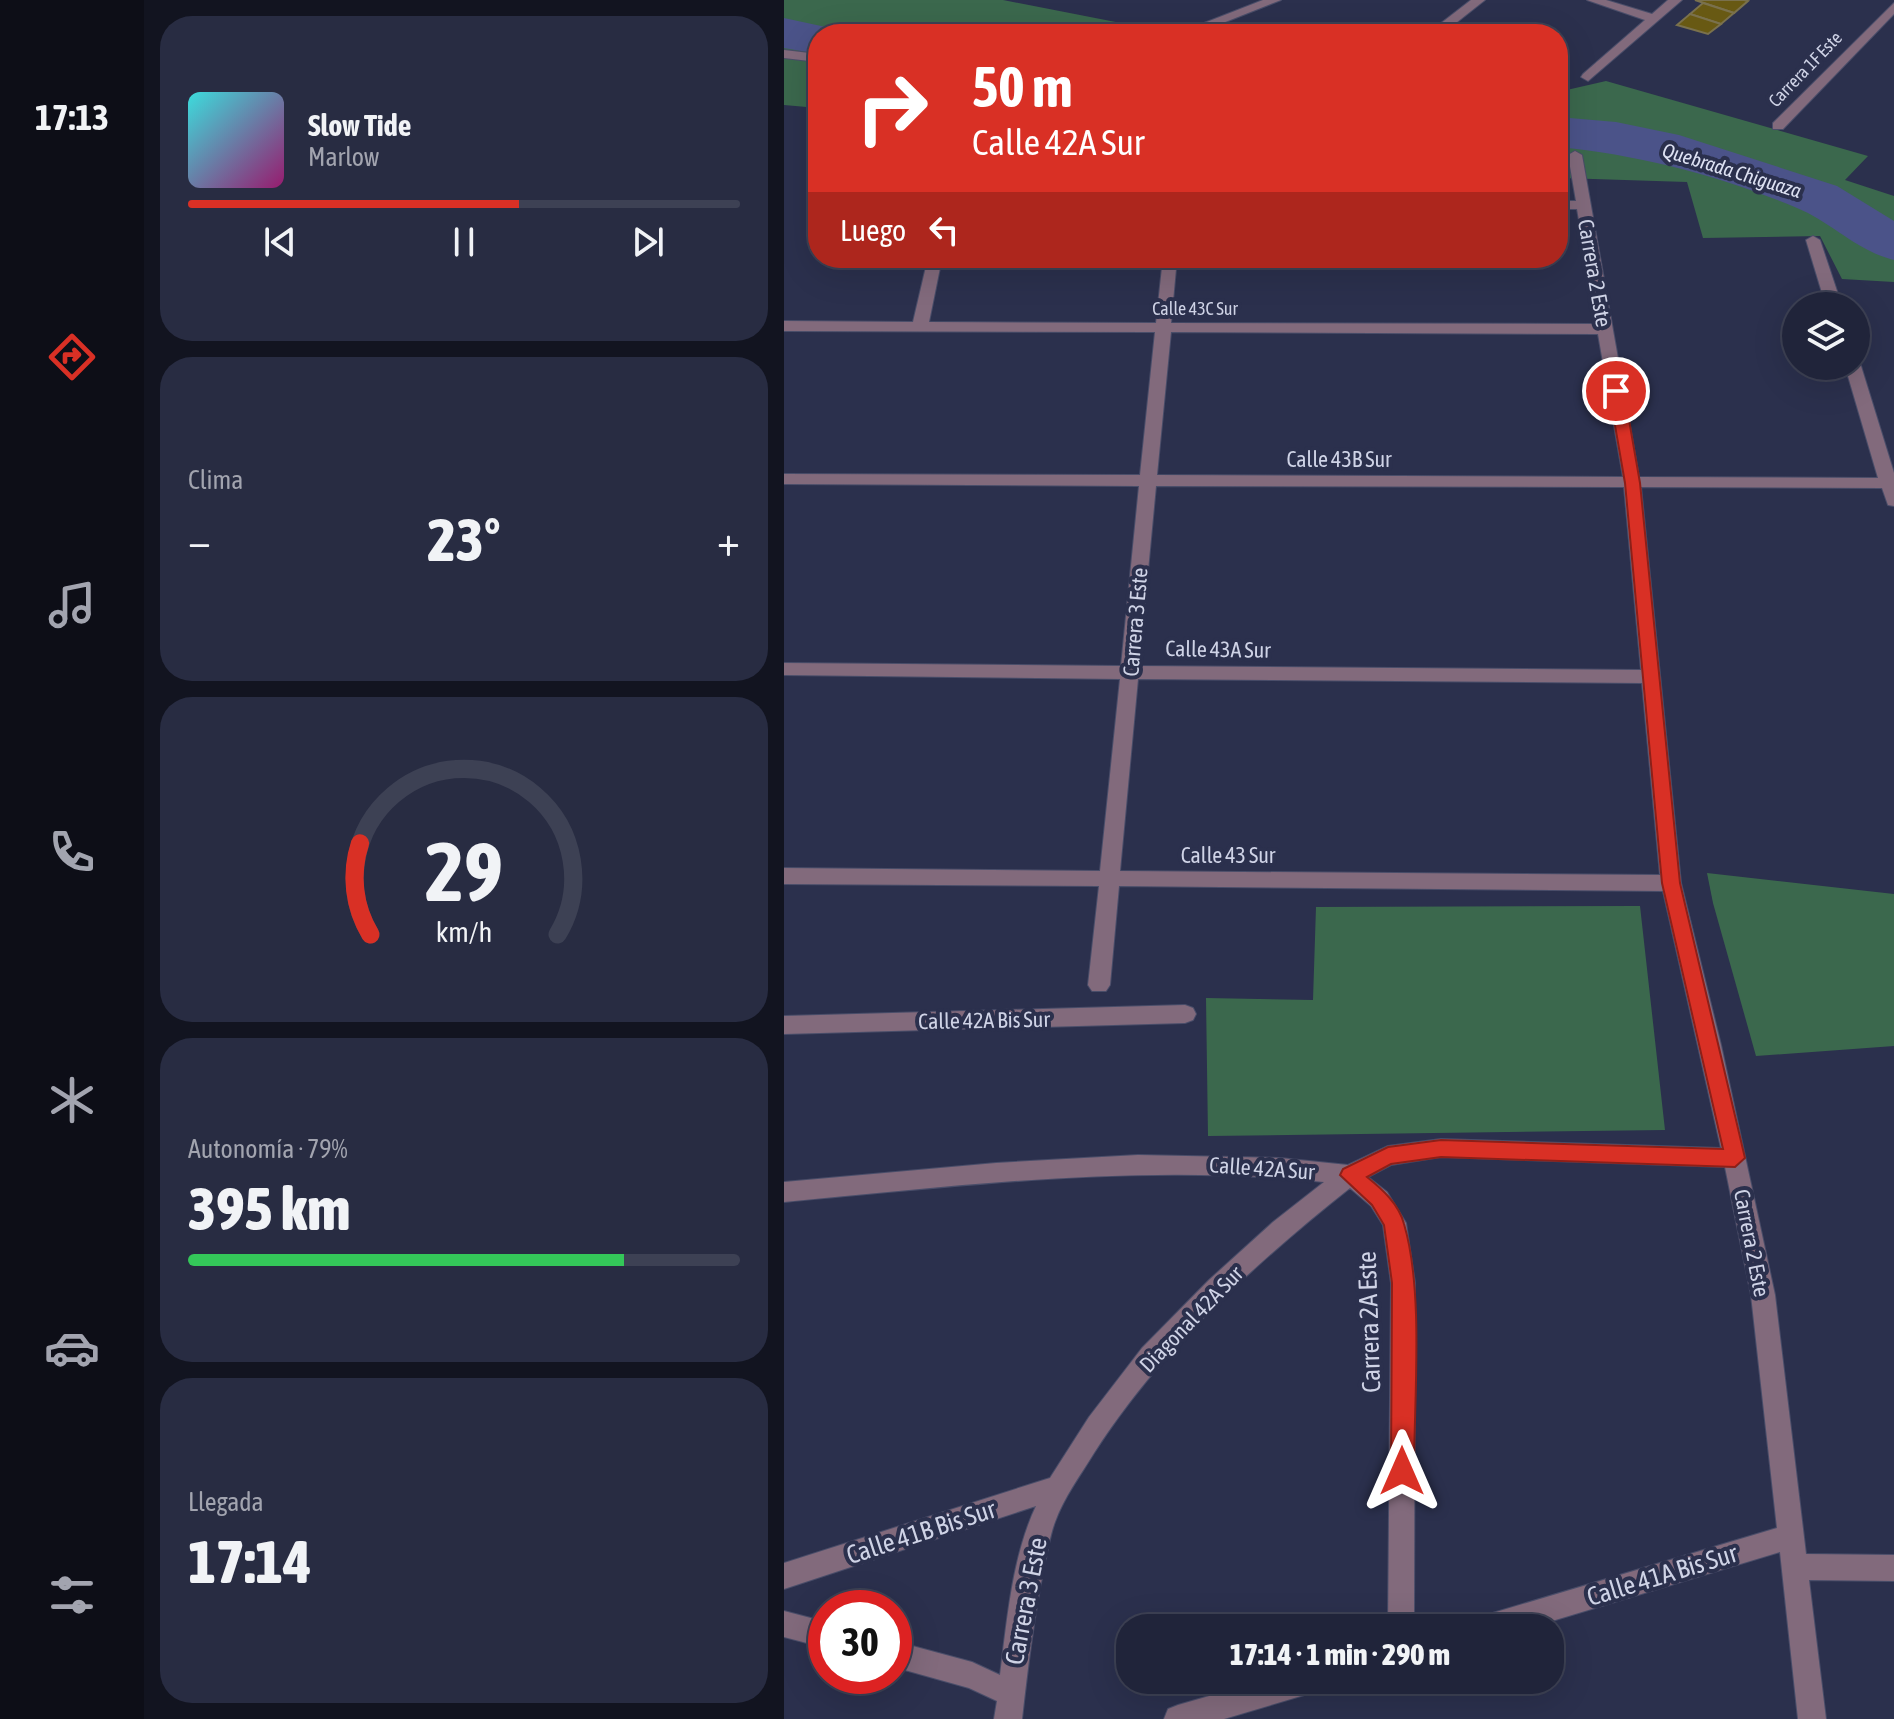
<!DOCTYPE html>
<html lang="es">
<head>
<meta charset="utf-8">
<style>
	:root { --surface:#20243a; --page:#282c42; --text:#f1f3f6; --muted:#a2a4af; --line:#3d4154; --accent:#d93025 }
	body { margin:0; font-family:"Asap Condensed",sans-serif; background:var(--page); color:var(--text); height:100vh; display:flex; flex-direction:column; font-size:30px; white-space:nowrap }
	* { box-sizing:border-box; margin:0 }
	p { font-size:26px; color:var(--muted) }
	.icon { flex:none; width:44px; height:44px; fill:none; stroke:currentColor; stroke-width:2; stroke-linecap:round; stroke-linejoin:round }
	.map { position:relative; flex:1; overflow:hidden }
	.details { display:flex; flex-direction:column; gap:16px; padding:16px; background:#121420; width:640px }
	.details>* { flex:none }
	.banner { position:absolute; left:24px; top:24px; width:760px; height:244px; border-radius:32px; box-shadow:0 8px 32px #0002,0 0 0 2px var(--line); background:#d93025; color:#fff; overflow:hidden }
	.buttons { position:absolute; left:998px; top:292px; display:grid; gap:16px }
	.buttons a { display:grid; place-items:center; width:88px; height:88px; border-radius:50%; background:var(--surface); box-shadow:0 8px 32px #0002,0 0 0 2px var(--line); font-size:40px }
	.speed { position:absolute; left:24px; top:1590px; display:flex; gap:16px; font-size:40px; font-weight:700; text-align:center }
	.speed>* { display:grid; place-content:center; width:104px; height:104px; border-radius:50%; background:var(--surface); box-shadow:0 8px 32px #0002,0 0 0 2px var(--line); line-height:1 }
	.speed .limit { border:12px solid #d22; background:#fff; color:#111 }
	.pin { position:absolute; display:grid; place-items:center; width:68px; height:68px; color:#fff; margin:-34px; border:4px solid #fff; border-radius:50%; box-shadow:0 2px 8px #0007 }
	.me { position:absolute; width:88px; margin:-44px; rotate:0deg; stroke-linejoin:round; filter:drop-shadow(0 0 6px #0008) }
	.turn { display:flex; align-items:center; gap:28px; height:168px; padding:0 32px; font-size:36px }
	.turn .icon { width:104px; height:104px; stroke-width:2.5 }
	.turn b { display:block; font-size:56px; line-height:68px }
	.then { display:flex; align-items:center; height:76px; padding:0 32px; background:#0003; gap:16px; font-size:30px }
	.big { font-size:60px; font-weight:800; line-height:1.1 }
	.details .card { flex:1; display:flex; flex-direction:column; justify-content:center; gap:12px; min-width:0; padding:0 28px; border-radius:32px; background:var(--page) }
	.details .dial { align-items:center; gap:0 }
	.dial svg { height:208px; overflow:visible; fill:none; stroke:var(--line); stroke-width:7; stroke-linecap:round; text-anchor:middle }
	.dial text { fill:var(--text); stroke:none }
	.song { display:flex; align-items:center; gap:24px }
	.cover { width:96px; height:96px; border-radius:12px; background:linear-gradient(135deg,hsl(180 70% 55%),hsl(320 70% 35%)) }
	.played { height:8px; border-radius:4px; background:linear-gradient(90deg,var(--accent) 60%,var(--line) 60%) }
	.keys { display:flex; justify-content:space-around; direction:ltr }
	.heat { display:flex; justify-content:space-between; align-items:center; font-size:44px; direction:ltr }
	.charge { height:12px; border-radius:6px; background:linear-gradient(90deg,#34c759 79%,var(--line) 0) }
	.trip { position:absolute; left:332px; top:1614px; width:448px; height:80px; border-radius:32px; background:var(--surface); box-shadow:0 8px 32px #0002,0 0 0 2px var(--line); font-weight:800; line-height:80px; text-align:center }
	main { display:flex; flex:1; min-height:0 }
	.dock { display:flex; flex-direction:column; width:144px; justify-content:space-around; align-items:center; background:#0d0e17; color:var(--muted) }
	.dock .icon { width:56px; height:56px }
	.dock .current { color:var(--accent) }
	.dock b { font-size:36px; color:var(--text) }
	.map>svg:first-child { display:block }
	.green { fill:#3b684d }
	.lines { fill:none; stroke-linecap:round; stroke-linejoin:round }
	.river { fill:#4b5389; fill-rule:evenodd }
	.building { fill:#685913; stroke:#7a714d; stroke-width:2 }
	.minor-casing { stroke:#494d69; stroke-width:2 }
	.minor { fill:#826a7c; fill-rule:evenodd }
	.route { fill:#d93025; stroke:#8d1f18; stroke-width:2 }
	.labels { text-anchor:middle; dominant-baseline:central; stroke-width:8; stroke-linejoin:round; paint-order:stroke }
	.far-street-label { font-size:18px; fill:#cfd3e6; stroke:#2b304d }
	.far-water-label { font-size:20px; font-style:italic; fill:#dee2f3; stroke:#2b304d }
	.street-label { font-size:22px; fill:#cfd3e6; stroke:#2b304d }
	.near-street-label { font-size:26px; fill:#cfd3e6; stroke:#2b304d }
</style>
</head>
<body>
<main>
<nav class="dock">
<b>17:13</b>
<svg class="icon current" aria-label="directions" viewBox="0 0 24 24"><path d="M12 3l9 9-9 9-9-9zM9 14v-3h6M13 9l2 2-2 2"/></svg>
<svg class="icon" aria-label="music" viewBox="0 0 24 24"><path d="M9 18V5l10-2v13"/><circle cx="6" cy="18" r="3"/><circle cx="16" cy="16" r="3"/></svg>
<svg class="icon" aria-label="phone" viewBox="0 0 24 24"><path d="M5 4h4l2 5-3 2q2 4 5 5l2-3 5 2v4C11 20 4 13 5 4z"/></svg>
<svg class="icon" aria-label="climate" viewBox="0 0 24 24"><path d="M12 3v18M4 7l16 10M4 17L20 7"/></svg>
<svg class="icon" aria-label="car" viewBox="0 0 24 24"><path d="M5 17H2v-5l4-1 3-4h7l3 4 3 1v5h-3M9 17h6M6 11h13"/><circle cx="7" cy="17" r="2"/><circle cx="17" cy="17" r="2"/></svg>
<svg class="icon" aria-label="filters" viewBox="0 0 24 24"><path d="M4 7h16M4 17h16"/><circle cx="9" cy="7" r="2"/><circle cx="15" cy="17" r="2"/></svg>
</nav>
<section class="details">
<div class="card">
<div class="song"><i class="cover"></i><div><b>Slow Tide</b><p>Marlow</p></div></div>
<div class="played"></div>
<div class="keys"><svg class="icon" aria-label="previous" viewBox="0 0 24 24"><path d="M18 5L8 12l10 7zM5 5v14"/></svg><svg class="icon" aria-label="pause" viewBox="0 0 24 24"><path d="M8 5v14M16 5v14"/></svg><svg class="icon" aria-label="next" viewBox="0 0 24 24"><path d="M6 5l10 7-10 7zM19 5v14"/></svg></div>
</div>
<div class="card"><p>Clima</p>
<div class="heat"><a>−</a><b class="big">23°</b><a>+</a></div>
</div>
<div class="card dial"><svg viewBox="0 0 100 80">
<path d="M14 69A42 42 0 1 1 86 69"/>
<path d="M14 69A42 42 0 0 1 10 34" stroke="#d93025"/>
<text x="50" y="56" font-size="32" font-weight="700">29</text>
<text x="50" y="72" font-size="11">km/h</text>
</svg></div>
<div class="card"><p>Autonomía · 79%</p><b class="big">395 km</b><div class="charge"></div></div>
<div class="card"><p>Llegada</p><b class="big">17:14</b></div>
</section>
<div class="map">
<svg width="1110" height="1719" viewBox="0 0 1110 1719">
	<rect width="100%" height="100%" fill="#2b304d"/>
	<g class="green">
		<polygon points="0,0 219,0 393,34 34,34 34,108 0,105"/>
		<polygon points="822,81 1084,156 1061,180 1110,196 1110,282 1058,279 1036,236 919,238 903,182 778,178 778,194 774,194 774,92"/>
		<polygon points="923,873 1110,894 1110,1046 972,1056 929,903"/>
		<polygon points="856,906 881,1130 424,1136 422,998 529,1000 532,907"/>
	</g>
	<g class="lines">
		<g class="river">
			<polygon points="0,18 51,29 55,34 34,34 34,54 0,48"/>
			<path d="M774,117L832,122L895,135L1053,186L1110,221V260C1073,251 1047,222 1013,208C937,176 856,155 774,147Z"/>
		</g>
	</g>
	<g class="building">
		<polygon points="911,0 960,0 964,1 950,13"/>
		<polygon points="919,3 950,13 937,24 906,14"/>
		<polygon points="906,14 937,24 924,34 893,25"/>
	</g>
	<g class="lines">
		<defs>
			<g id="minor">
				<polygon points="479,0 497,0 411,34 392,34"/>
				<polygon points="687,0 701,0 658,34 643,34"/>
				<polygon points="803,0 822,0 868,14 884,0 898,0 804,81 797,77 799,74 861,20"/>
				<polygon points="1110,3 1110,14 999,129 989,129 989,123"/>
				<polygon points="0,50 34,54 34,62 0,58"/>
				<path d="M791,151L798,155L855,477L1094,478L1061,366H1072V362L1077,366L1110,473V506L1104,505L1098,488L857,487L897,883L937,1045L991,1295L1022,1554L1110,1555V1581L1025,1580L1042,1719H1014L996,1552L745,1628H689L693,1619L702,1615L993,1528L967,1295L941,1167L657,1157L607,1165L584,1177L603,1192L622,1223L631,1283L630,1628H604L607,1283L599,1225L587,1206L566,1188C469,1265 377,1349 310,1453C296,1476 280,1497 271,1522C266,1535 264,1550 261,1563C250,1615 244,1667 238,1719H210L213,1701L185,1688L110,1667V1641L188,1662L216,1675C223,1620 228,1557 252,1506L0,1589V1563L266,1478L305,1417L358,1348L425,1280L489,1222L540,1182C360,1163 180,1185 0,1202V1182L212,1163L354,1155L496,1158L564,1165L604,1146L657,1139L937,1148L879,891L335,886L326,985L322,991H308L304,985L315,886L0,884V868L316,871L336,679L0,675V663L337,666L355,486L0,484V474L356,475L371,332L0,331V321L129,322L144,258H158L145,322L372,323L379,258H393L387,323L813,324L793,209H774V201H792L784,155ZM387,332L814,334L839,477L373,475ZM372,486L840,487L857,670L355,666ZM354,679L858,683L876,875L336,871Z"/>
				<polygon points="1029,236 1036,240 1058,306 1042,306 1022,240"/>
				<polygon points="401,1005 409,1008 412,1014 409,1020 401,1023 0,1034 0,1016"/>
				<polygon points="0,1611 42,1622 42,1648 0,1637"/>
				<polygon points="481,1680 540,1680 537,1690 527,1693 440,1719 380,1719 384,1709 394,1705"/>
			</g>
		</defs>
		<use href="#minor" class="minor-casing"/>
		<use href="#minor" class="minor"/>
	</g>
	<path class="route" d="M832,386L840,391L856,483L896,883L961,1158L951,1167L657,1157L607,1164L583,1177C598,1189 615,1204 620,1224C640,1291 630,1400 630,1471L626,1479L618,1482L610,1479L607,1471L608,1283L600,1225L588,1205L556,1175L559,1169L604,1147L657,1140L939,1149L878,883L841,483L825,391Z"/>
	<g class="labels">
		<g class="far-street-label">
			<text transform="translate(1021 69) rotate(-46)">Carrera 1F Este</text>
			<text x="411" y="308">Calle 43C Sur</text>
		</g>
		<g class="far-water-label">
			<text transform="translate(948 170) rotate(17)">Quebrada Chiguaza</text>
		</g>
		<g class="street-label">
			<text transform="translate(811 273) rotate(80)">Carrera 2 Este</text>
			<text x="555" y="459">Calle 43B Sur</text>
			<text transform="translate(351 622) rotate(-85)">Carrera 3 Este</text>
			<text transform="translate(434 649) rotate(1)">Calle 43A Sur</text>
			<text x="444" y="855">Calle 43 Sur</text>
			<text transform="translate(200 1020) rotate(-1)">Calle 42A Bis Sur</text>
			<text transform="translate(478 1168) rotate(4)">Calle 42A Sur</text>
			<text transform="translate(968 1243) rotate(79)">Carrera 2 Este</text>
			<text transform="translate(407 1319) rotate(-46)">Diagonal 42A Sur</text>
		</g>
		<g class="near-street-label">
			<text transform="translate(585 1322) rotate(-92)">Carrera 2A Este</text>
			<text transform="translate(137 1532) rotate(-18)">Calle 41B Bis Sur</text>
			<text transform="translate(878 1575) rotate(-17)">Calle 41A Bis Sur</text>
			<text transform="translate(242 1601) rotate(-79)">Carrera 3 Este</text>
		</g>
	</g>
</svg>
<div class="buttons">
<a><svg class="icon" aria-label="layers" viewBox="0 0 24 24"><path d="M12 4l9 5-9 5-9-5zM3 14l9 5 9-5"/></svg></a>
</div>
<div class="speed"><div class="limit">30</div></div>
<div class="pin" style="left:832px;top:391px;background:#d93025"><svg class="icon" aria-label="arrive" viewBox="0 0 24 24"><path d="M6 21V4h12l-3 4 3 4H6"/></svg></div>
<svg class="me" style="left:618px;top:1471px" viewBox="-20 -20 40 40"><path d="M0-17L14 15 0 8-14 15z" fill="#d93025" stroke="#fff" stroke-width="4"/></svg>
<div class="trip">17:14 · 1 min · 290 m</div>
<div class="banner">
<div class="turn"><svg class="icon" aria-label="right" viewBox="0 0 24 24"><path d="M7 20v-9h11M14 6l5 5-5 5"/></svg><div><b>50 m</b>Calle 42A Sur</div></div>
<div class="then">Luego<svg class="icon" aria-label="left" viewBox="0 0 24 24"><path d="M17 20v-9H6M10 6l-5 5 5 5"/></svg></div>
</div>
</div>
</main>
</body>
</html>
